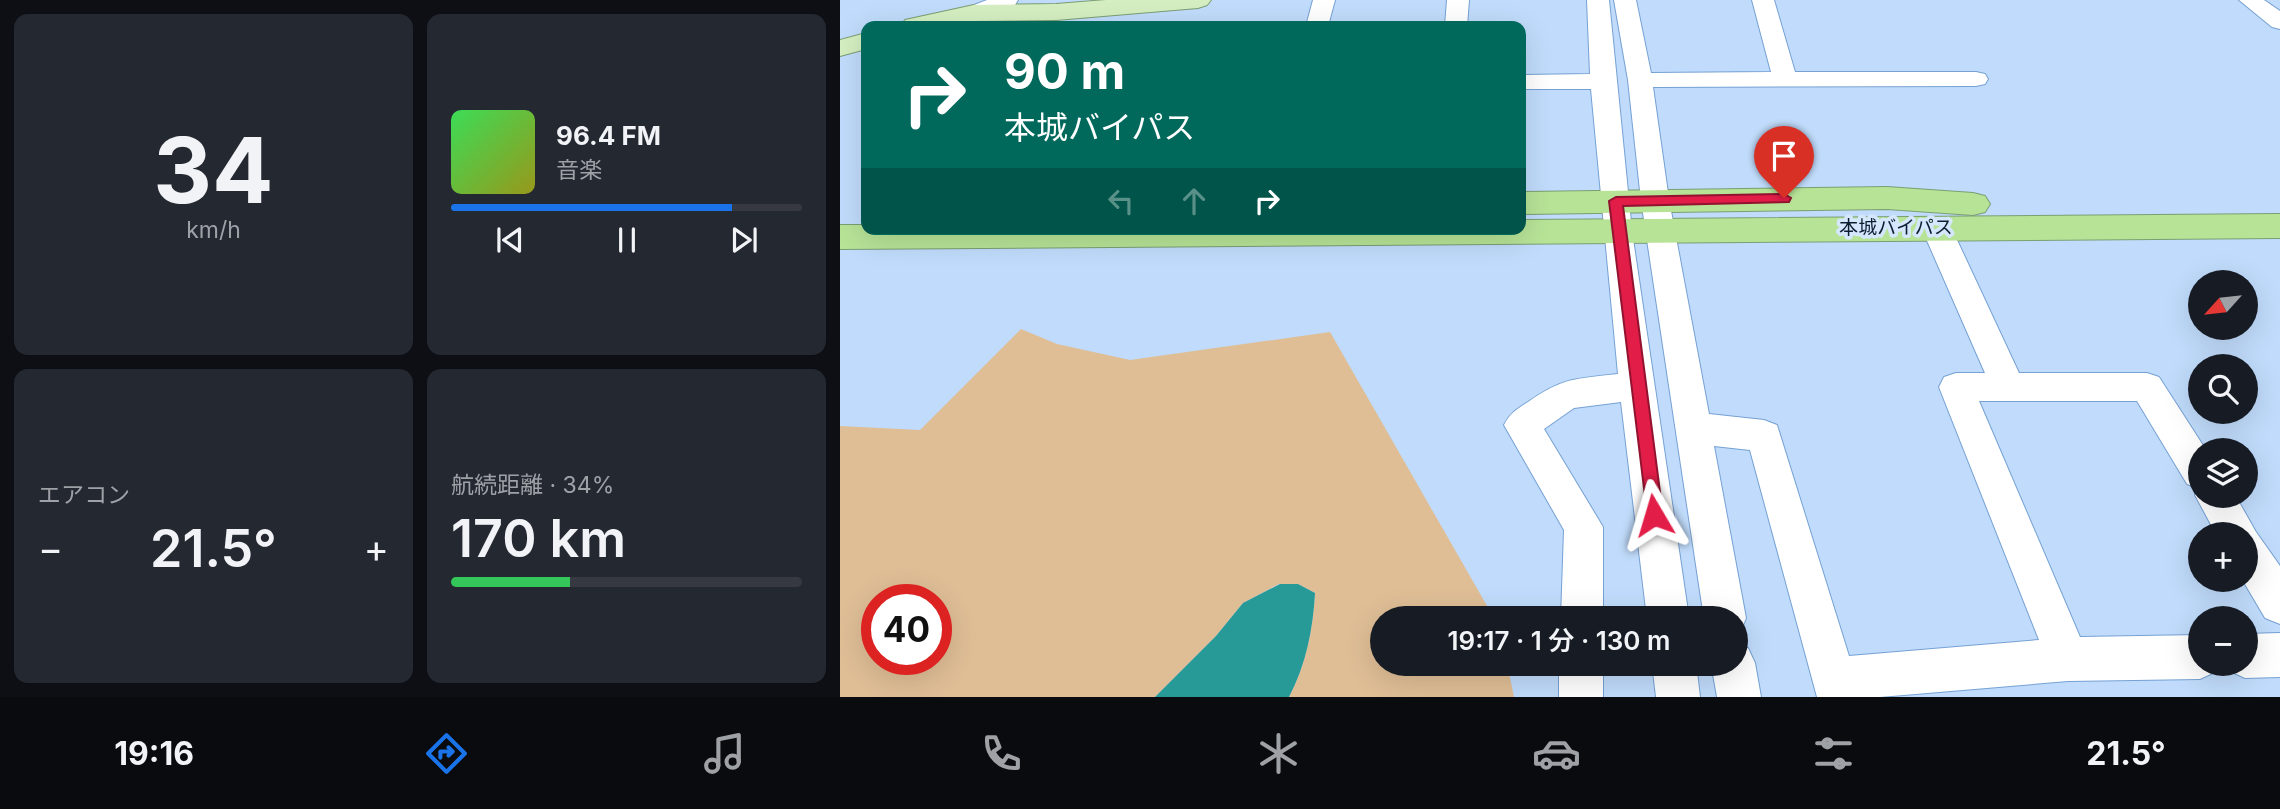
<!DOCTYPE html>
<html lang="ja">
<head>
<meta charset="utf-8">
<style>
	:root { --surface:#171b24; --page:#242831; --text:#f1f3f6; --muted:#9ea1a6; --line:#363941; --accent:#1a73e8 }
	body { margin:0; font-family:Inter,"Noto Sans JP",sans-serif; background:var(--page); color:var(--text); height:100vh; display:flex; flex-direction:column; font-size:26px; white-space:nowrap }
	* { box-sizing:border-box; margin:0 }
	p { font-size:23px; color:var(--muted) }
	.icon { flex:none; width:38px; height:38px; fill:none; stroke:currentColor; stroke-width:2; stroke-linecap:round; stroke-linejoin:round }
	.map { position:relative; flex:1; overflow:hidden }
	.details { display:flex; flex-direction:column; gap:14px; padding:14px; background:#0d0f14; width:840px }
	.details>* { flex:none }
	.guide { position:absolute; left:21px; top:21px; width:665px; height:214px; border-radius:14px; box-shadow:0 7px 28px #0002; background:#00695c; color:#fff; overflow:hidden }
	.needle { width:46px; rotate:243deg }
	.buttons { position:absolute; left:1348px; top:270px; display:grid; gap:14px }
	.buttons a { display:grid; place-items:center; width:70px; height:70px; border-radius:50%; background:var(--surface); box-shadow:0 7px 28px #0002; font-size:35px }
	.speed { position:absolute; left:21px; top:584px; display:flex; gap:14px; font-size:35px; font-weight:700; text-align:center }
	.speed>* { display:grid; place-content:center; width:91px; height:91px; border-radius:50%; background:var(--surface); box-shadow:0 7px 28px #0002; line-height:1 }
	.speed .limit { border:10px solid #d22; background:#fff; color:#111 }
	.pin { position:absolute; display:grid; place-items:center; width:60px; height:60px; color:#fff; margin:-72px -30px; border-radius:50% 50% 50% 0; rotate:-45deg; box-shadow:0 0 7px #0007 }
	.pin .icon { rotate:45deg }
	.me { position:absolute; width:77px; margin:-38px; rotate:353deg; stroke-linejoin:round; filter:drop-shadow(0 0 5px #0008) }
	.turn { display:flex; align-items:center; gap:24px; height:147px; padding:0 28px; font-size:32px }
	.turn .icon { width:91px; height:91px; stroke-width:2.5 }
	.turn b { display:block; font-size:49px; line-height:60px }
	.lanes { display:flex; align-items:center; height:66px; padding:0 28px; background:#0003; justify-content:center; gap:35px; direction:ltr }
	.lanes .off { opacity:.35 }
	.big { font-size:52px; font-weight:600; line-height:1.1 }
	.details .tile { flex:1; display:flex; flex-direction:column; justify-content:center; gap:10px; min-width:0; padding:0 24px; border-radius:14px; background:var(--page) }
	.details .dial { align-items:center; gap:0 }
	.dial b { font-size:91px; line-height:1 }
	.song { display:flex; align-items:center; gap:21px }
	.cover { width:84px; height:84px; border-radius:10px; background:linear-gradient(135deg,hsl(130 70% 55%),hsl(60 70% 35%)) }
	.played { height:7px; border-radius:4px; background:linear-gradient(90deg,var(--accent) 80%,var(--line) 80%) }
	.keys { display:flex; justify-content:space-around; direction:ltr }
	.heat { display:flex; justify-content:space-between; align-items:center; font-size:38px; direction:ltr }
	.charge { height:10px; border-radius:5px; background:linear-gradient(90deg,#34c759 34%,var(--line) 0) }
	.details .tiles { flex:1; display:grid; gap:14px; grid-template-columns:repeat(2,1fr) }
	.trip { position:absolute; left:530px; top:606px; width:378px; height:70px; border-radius:35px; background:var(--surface); box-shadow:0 7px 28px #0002; font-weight:600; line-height:70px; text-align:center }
	.tab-bar { display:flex; height:112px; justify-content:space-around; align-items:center; background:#090b0e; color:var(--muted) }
	.tab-bar .icon { width:49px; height:49px }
	.tab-bar .active { color:var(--accent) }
	.tab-bar b { font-size:32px; color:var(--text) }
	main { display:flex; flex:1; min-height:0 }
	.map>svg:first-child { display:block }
	.green { fill:#dfbe96; fill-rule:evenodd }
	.water { fill:#279997 }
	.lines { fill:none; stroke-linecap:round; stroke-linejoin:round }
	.minor-casing { stroke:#75a1d3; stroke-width:2 }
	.major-casing { stroke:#7b9e73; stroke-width:2 }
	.highway-casing { stroke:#7b9e73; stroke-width:2 }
	.minor { fill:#fff; fill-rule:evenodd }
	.major { fill:#d4eec1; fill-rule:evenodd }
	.highway { fill:#b7e397; fill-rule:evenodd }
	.route { fill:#e11d48; stroke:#92132f; stroke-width:2 }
	.labels { text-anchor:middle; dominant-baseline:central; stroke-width:7; stroke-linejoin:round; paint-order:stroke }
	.street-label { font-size:19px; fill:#0c1d30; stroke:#d5e7fd }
</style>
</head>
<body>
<main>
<section class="details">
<div class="tiles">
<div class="tile dial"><b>34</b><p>km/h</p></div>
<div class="tile">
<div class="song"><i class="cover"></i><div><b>96.4 FM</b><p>音楽</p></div></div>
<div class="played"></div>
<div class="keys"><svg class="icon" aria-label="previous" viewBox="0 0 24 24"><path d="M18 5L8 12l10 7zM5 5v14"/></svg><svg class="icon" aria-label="pause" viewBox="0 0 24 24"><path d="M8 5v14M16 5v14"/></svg><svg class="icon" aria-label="next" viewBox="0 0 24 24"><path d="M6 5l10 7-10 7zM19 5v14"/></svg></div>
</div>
<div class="tile"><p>エアコン</p>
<div class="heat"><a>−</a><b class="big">21.5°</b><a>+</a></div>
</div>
<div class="tile"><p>航続距離 · 34%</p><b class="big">170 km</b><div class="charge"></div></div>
</div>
</section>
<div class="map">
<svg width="1440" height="697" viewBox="0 0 1440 697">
	<rect width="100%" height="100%" fill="#c0dbfb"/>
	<path class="green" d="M181,329L217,344L290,360L490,332L654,618H542V663H667L674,697H449C466,665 473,629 475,593L458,584H439L403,603L376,636L315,697H0V426L80,430ZM37,600H96V660H37Z"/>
	<path class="water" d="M440,584H458L475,593C473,629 466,665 449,697H315L376,636L403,603Z"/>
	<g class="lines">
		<defs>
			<g id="minor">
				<polygon points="147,0 178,0 175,5 142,18 126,18 123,13 126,8"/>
				<polygon points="473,0 495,0 488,26 466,26"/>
				<polygon points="607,0 629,0 627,26 605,26"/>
				<path d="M747,0H769L792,232L849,618H807L781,402L734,408L704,429L763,527V618H721L724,530L664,425C670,413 677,409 688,402C724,377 735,379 778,374L751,89H681V75L750,74Z"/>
				<polygon points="774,0 796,0 811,73 931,72 912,0 934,0 955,72 1136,72 1145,74 1148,79 1145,84 1136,86 813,87 829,200 869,414 924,420 937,425 1009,656 1199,640 1099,387 1104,377 1116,373 1145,373 1081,227 1086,220 1096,217 1106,220 1111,227 1179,373 1307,373 1319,377 1366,450 1360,450 1360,495 1395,495 1416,532 1440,566 1440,624 1425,618 1402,579 1405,579 1405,534 1376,534 1355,495 1358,488 1347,484 1297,401 1139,401 1240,637 1360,635 1360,663 1379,663 1375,672 1360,679 1228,681 1040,697 977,697 910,450 874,446 906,618 900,633 896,634 896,618 864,618 801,200 788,80"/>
				<polygon points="1399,0 1424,0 1440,11 1440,29 1432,27"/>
				<polygon points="1440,633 1440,677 1405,678 1390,671 1386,663 1405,663 1405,634"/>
				<polygon points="896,643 908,648 915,663 921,697 877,697 871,663 896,663"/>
				<rect x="719" y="663" width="44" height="34"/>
				<polygon points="812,663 856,663 860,697 816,697"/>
			</g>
			<g id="major">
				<polygon points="266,0 371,0 367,5 358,8 216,20 134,21 109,26 61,26 65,20 134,5 216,4"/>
				<polygon points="26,33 26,49 0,56 0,40"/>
			</g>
			<g id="highway">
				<polygon points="1047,187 1133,193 1145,196 1150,204 1145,212 1133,215 1047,209 681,214 681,192"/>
				<polygon points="1440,214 1440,238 0,249 0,225 26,225 26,229 681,229 681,220"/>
			</g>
		</defs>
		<use href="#minor" class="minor-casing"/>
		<use href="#major" class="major-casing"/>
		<use href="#highway" class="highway-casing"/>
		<use href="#minor" class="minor"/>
		<use href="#major" class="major"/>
		<use href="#highway" class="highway"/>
	</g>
	<polygon class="route" points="944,194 951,198 949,202 783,206 823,515 821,521 814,523 808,521 769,201 776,197"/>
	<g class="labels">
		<g class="street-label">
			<text x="1056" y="227">本城バイパス</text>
		</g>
	</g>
</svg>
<div class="buttons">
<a><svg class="needle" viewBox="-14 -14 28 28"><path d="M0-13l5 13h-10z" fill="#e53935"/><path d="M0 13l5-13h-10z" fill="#9ea1a6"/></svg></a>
<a><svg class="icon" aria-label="search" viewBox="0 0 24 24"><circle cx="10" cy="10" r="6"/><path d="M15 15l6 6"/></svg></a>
<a><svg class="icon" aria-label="layers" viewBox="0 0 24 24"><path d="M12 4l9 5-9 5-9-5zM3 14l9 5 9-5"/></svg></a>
<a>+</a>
<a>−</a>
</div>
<div class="speed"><div class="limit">40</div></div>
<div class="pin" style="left:944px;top:198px;background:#d93025"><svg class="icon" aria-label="arrive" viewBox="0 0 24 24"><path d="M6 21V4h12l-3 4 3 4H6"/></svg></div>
<svg class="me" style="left:814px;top:515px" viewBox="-20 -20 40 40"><path d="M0-17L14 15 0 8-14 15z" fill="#e11d48" stroke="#fff" stroke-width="4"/></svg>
<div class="trip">19:17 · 1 分 · 130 m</div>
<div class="guide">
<div class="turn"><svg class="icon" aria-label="right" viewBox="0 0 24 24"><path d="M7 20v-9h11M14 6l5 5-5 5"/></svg><div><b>90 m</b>本城バイパス</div></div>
<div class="lanes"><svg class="icon off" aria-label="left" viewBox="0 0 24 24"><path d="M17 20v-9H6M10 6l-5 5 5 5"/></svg><svg class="icon off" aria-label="ahead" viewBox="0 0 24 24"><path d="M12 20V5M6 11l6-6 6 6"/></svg><svg class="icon" aria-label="right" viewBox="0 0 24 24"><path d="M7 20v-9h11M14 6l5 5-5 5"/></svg></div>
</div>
</div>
</main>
<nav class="tab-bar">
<b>19:16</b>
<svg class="icon active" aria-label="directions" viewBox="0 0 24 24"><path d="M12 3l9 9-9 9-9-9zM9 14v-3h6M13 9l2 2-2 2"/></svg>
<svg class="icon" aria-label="music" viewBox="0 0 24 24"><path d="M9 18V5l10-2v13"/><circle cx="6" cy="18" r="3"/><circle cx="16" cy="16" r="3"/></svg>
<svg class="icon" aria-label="phone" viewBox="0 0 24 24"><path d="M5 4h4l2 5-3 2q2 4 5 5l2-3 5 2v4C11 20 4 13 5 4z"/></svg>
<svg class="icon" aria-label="climate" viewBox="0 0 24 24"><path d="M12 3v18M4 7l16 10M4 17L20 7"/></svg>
<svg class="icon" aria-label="car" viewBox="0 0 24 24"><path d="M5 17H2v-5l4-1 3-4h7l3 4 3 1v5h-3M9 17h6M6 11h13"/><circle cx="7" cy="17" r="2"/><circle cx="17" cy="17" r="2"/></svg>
<svg class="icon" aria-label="filters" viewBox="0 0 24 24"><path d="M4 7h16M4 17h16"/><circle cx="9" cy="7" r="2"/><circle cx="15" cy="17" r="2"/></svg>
<b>21.5°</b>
</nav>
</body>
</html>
